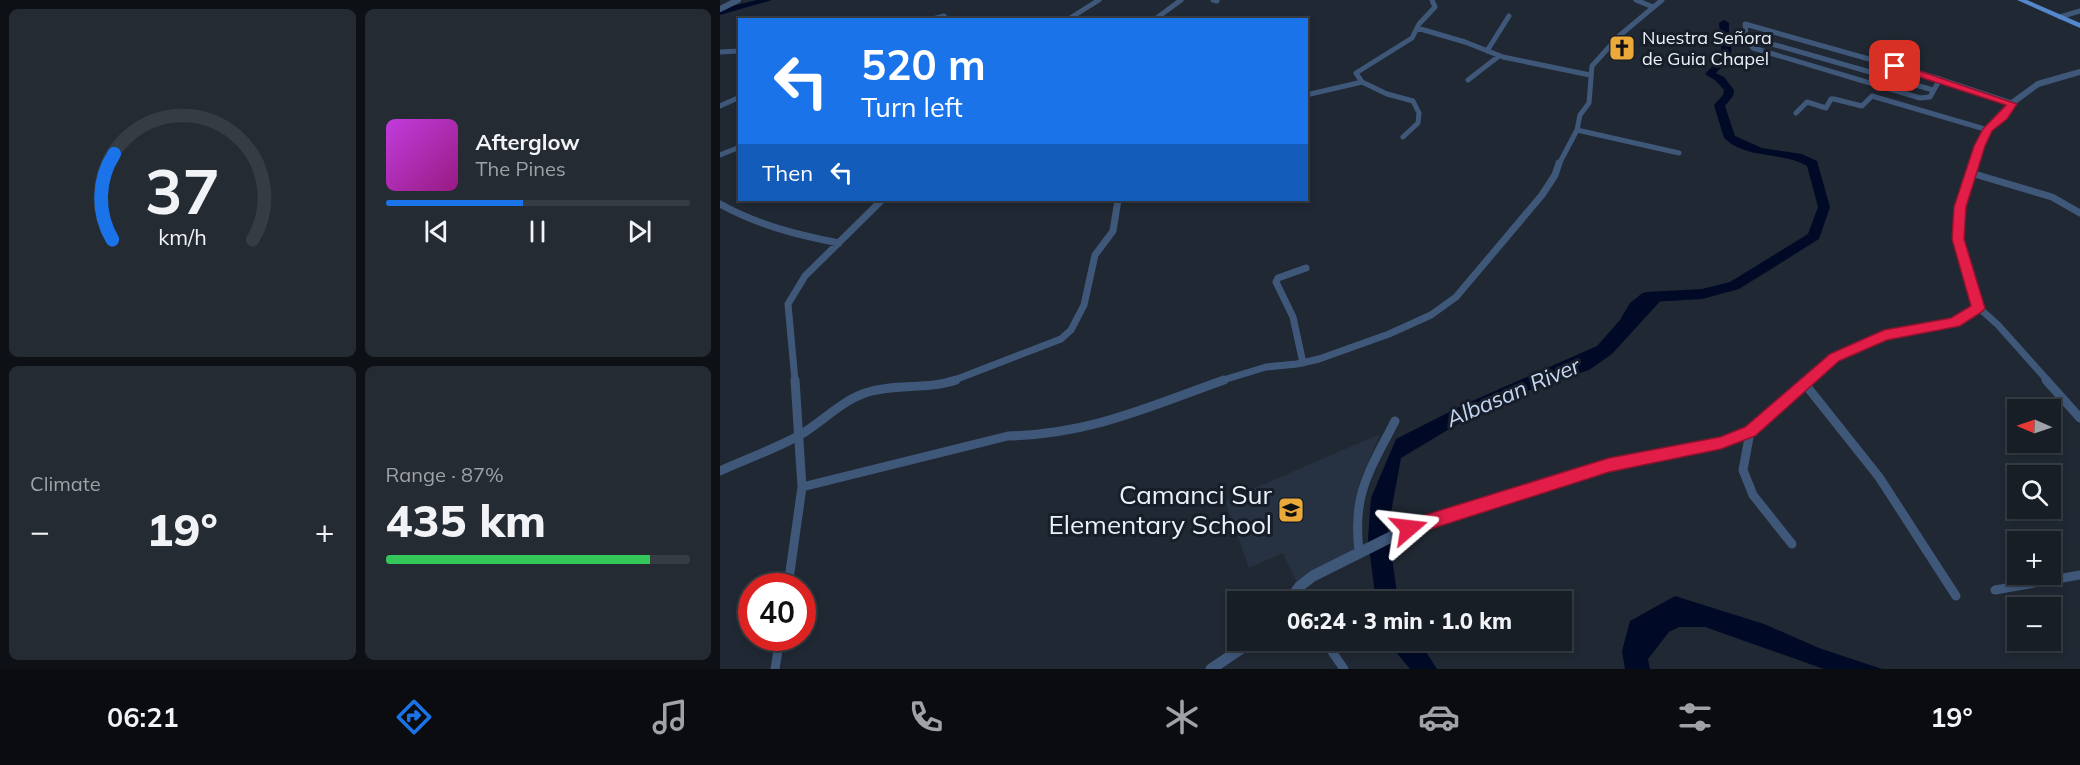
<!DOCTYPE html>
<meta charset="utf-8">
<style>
body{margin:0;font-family:Mulish,sans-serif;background:#252b32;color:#f1f3f6;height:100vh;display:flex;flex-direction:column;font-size:22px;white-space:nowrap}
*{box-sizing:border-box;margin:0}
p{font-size:20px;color:#9fa2a7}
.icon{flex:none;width:33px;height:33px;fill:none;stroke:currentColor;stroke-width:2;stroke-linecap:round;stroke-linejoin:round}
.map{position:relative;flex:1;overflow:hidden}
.drawer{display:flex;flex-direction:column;gap:9px;padding:9px;background:#0d1015;width:720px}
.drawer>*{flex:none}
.banner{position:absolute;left:18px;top:18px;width:570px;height:183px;border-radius:0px;box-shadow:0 3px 9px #0003,0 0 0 2px #363c43;background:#1a73e8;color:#fff;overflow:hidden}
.needle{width:39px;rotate:272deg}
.tools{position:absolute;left:1287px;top:399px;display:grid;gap:12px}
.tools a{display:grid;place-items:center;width:54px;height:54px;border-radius:0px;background:#181e26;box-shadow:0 3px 9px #0003,0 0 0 2px #363c43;font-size:30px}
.speed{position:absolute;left:18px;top:573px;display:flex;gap:12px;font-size:30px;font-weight:700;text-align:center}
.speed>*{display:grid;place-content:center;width:78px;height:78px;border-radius:50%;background:#181e26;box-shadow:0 3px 9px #0003,0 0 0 2px #363c43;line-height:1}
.speed .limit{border:9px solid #d22;background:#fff;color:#111}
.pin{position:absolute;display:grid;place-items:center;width:51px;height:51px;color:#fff;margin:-26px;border-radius:12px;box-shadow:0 3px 9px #0006}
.me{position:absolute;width:66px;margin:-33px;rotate:73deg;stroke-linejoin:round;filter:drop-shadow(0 0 4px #0008)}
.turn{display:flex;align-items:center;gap:21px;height:126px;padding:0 24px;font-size:27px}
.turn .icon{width:78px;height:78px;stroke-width:2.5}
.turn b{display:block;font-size:42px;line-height:51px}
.then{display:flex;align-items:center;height:57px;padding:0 24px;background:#0003;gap:12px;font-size:22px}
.big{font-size:45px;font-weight:800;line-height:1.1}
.drawer .tile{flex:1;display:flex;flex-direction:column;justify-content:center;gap:9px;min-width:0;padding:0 21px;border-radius:9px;background:#252b32}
.drawer .dial{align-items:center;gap:0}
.dial svg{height:156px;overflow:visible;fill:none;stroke:#363c43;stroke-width:7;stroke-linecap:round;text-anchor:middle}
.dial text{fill:#f1f3f6;stroke:none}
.song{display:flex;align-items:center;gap:18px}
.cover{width:72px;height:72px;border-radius:9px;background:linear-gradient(135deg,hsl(290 70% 55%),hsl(310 70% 35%))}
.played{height:6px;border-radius:3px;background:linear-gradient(90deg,#1a73e8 45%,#363c43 45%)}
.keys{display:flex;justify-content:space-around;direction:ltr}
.heat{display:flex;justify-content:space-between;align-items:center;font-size:33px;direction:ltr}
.charge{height:9px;border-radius:4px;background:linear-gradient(90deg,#34c759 87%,#363c43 0)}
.drawer .tiles{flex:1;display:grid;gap:9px;grid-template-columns:repeat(2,1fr)}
.trip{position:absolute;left:507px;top:591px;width:345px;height:60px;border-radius:0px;background:#181e26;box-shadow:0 3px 9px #0003,0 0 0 2px #363c43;font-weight:800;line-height:60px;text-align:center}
.menu{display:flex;height:96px;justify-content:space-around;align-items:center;background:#0a0c0f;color:#9fa2a7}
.menu .icon{width:42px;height:42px}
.menu .active{color:#1a73e8}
.menu b{font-size:27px;color:#f1f3f6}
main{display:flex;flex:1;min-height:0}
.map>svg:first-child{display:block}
.built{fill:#263242}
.water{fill:#000a26}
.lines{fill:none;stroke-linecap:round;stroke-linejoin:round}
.river{fill:#000a26;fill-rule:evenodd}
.minor-far2{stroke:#3f587a;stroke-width:5}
.minor-far1{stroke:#3f587a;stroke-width:7}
.minor{stroke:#3f587a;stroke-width:9}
.tertiary-far2{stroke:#3f587a;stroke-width:6}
.tertiary-far1{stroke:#3f587a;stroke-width:8}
.tertiary{stroke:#3f587a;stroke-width:11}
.primary{fill:#5487cc;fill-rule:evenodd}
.route{fill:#e11d48;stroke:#92132f;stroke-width:1.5}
.labels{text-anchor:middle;stroke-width:6;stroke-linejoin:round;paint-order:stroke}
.far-poi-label{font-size:18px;fill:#ebf1f8;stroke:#171e29;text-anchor:start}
.water-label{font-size:22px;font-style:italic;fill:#c4d8f4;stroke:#171e29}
.near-poi-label{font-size:26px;fill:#ebf1f8;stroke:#171e29;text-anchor:end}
</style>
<main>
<section class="drawer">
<div class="tiles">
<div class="tile dial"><svg viewBox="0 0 100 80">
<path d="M14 69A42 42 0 1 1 86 69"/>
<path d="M14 69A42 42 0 0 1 15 25" stroke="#1a73e8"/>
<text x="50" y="56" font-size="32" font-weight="700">37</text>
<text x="50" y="72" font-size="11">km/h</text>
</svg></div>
<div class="tile">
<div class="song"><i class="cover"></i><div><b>Afterglow</b><p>The Pines</p></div></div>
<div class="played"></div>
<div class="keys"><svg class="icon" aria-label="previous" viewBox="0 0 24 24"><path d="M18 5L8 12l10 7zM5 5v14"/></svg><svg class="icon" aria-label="pause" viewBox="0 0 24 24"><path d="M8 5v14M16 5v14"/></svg><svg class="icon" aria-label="next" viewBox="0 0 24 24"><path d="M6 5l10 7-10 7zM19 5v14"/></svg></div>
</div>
<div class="tile"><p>Climate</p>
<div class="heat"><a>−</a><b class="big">19°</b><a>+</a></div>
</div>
<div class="tile"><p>Range · 87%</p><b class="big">435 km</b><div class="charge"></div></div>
</div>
</section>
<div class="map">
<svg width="1360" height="669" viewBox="0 0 1360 669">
<rect width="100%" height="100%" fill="#202833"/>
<path class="built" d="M660 434 639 483 633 519 634 551 576 581 563 553 529 568 505 501Z"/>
<path class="water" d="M923 293 943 298 892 354 869 370 810 390 756 413 681 458 668 529 678 601 656 602 648 539 651 498 676 439 741 406 877 346 900 320 910 303Z
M955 596 1044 624 1099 648 1162 669H1104L985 627H959L949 632 928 659 930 669H905L902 651 910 621Z
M667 641H699L717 669H690Z"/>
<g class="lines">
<path class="river" d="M37 0H52L0 15V9Z
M1004 20 1009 23C1008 53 1021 47 996 73L1004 77 1014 90 1013 96 1005 106 1015 136 1042 148 1082 154 1097 161 1110 207 1099 239 1019 289 982 299 930 302 925 309H915L913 305C916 299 919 294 926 292L982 289 1010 282 1088 234 1098 207 1087 166C1062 151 1027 160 1004 138L994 105 1003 95 1004 90 996 81 985 74 1002 56 999 23Z"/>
<path class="minor-far2" d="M493 0 497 1
M916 0 933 7
M1340 17 1360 11
M209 20 224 16 227 20
M347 20 379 0
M434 20 461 0
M1025 24 1220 79 1210 97 1200 98 1033 48 1026 38Z
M697 28 745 42 783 57 870 75
M1024 36 1213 90
M767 51 789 16
M0 52 20 51
M1220 79 1292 103
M748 80 779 56
M642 82 667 94 693 101 699 113 698 123 683 137
M586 95 642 82 636 73 692 38 699 24 715 7 712 0
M0 106 20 97
M1076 113 1087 102 1106 108 1111 99H1114L1142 106 1152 96 1268 130
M857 130 959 153
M0 155 20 147
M839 164 857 130 860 115 869 103 872 66 899 36 942 0"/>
<path class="minor-far1" d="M1251 173 1332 197 1360 213
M0 204C38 225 77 235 119 243
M1258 307 1278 325 1328 381
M583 363 573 317 556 282 558 278 586 268
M75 381 68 304 85 276 162 200
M232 381 341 339 351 330 364 305 375 255 393 231 398 200
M500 381 546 367 577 364 599 359 669 334 711 315 736 297 822 195 835 175 839 163"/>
<path class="minor" d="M1326 380 1360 418
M1085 384 1159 477 1236 596
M1030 432 1023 470 1033 495 1072 544
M0 471C26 459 55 449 80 435 102 422 120 402 145 393 175 383 207 390 236 380
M82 487 288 436C371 434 428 407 504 380
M639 551C632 493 650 470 675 421
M68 586 82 487 75 380
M1275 590 1360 575
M604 640 624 669
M55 669 60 638"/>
<path class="tertiary-far2" d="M0 9 18 0
M1254 164 1268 130 1283 116 1292 103 1318 84 1360 72"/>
<path class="tertiary-far1" d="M1087 381 1114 357 1164 335 1235 323 1258 307C1251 284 1236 249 1237 226 1239 204 1248 183 1255 163"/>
<path class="tertiary" d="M568 602 580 586 593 576 689 528 889 465 1001 443 1030 432 1089 380
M491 669 534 640"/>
<path class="primary" d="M1297 0H1307L1360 23V28Z"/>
</g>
<path class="route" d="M1172 64H1179L1297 104 1287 119 1272 131 1265 146 1246 207 1244 239 1265 308 1263 311 1240 326 1167 340 1119 361 1035 436 1001 449 889 472 689 536 683 533 681 528 683 522 689 520 889 458 1000 437 1025 427 1110 354 1164 330 1231 318 1251 306 1232 239 1234 207 1254 146 1263 129 1286 105 1172 68Z"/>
<defs>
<symbol id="church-square" viewBox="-11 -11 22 22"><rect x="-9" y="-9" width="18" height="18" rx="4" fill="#eba93a" stroke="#171e29"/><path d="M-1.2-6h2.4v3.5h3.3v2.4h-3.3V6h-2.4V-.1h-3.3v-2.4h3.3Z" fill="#111"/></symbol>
<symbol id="school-square" viewBox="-11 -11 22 22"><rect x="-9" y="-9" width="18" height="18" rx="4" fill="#eba93a" stroke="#171e29"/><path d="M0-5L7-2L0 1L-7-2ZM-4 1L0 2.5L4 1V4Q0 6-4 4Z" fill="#111"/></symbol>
</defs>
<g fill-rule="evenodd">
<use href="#church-square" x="887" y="33" width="30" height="30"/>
<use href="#school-square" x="556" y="495" width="30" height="30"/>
</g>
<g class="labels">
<g class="far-poi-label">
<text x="922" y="44">Nuestra Señora<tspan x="922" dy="21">de Guia Chapel</tspan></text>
</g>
<g class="water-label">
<text transform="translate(793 392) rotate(-23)" y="8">Albasan River</text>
</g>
<g class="near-poi-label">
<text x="552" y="504">Camanci Sur<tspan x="552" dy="30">Elementary School</tspan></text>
</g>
</g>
</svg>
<div class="tools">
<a><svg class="needle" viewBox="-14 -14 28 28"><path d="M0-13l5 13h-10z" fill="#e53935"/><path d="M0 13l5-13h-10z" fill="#9fa2a7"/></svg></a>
<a><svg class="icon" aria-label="search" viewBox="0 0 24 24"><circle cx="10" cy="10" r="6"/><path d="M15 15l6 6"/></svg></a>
<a>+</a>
<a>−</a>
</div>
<div class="speed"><div class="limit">40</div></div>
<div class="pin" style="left:1175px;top:66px;background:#d93025"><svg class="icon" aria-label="arrive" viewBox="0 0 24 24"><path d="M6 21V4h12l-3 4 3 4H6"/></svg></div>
<svg class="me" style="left:689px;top:528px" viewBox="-20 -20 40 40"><path d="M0-17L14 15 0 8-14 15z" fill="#e11d48" stroke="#fff" stroke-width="4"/></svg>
<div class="trip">06:24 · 3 min · 1.0 km</div>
<div class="banner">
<div class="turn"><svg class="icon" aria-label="left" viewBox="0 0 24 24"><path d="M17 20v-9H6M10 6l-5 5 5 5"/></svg><div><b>520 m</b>Turn left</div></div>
<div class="then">Then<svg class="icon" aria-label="left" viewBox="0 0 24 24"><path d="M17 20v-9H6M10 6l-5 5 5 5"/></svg></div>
</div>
</div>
</main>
<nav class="menu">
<b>06:21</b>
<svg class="icon active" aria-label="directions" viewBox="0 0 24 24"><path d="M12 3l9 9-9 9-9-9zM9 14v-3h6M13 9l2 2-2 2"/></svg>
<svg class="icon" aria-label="music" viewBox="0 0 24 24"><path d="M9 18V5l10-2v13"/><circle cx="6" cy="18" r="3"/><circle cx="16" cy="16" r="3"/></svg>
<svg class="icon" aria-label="phone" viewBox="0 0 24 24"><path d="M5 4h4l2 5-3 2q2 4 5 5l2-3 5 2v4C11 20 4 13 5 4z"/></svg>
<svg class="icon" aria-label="climate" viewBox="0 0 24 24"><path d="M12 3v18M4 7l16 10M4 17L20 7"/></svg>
<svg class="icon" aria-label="car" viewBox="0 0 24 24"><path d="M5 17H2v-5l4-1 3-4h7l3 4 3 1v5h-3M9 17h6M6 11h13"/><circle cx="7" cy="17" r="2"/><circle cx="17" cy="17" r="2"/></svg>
<svg class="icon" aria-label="filters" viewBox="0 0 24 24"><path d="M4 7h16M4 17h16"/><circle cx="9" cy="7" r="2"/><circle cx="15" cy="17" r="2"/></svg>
<b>19°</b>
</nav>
